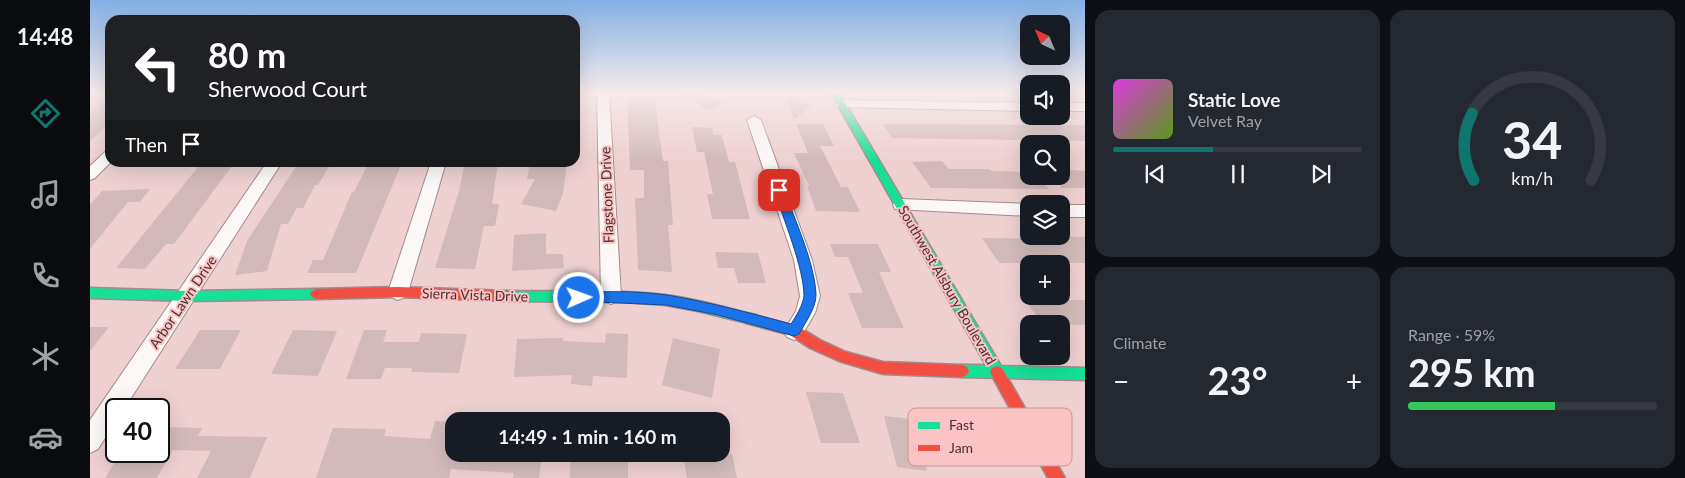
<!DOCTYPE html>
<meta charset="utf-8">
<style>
body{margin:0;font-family:Lato,sans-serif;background:#242831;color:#f1f3f6;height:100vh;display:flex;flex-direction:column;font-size:19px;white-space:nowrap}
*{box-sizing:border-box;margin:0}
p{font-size:16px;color:#9ea1a6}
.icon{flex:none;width:28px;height:28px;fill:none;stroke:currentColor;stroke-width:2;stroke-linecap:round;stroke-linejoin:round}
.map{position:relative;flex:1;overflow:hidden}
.side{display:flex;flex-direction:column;gap:10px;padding:10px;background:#0d0f14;width:600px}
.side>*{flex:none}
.top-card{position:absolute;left:15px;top:15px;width:475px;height:152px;border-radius:15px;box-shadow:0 5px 20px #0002;background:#202124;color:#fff;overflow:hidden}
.needle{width:32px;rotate:316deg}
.fabs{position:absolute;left:930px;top:15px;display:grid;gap:10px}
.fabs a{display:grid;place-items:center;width:50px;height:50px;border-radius:10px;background:#171b24;box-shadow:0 5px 20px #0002;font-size:25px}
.speed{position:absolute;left:15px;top:398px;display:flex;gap:10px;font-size:25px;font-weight:700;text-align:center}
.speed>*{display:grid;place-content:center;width:65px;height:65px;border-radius:50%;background:#171b24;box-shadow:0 5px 20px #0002;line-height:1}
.speed .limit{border:2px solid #111;border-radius:8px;background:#fff;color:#111}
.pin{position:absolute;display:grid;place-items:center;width:42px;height:42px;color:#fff;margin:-21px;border-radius:10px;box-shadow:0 2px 8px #0006}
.me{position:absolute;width:55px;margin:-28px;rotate:88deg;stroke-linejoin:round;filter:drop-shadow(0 0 4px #0008)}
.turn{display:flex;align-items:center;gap:18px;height:105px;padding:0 20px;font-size:22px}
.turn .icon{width:65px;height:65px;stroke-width:2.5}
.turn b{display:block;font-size:35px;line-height:42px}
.then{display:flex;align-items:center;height:48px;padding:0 20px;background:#0003;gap:10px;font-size:19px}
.big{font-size:38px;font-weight:700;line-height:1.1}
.side .card{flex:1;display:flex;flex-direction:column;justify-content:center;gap:8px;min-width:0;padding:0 18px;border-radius:15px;background:#242831}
.side .dial{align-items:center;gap:0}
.dial svg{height:130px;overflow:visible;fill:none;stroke:#363941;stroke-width:7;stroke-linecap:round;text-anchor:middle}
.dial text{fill:#f1f3f6;stroke:none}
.song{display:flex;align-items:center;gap:15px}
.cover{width:60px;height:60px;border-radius:8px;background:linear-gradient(135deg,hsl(300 70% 55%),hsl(90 70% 35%))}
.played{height:5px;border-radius:2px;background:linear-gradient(90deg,#0f766e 40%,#363941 40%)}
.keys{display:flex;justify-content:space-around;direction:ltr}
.heat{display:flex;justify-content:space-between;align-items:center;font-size:28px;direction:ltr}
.charge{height:8px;border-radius:4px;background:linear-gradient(90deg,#34c759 59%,#363941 0)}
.side .tiles{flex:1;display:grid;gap:10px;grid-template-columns:repeat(2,1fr)}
.trip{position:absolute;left:355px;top:412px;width:285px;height:50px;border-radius:15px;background:#171b24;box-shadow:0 5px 20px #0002;font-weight:700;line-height:50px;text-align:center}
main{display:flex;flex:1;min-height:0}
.menu{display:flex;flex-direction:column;width:90px;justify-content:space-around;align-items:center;background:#090b0e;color:#9ea1a6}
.menu .icon{width:35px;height:35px}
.menu .current{color:#0f766e}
.menu b{font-size:22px;color:#f1f3f6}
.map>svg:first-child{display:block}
.building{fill:#d2babb}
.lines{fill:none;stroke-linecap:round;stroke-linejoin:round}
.street-casing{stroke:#a28b8c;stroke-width:2}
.fast-casing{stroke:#a28b8c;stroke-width:3}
.jam-casing{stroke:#a28b8c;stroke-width:3}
.street{fill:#fcf8f8;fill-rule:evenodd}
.fast{fill:#16e098;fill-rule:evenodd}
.jam{fill:#f24e42;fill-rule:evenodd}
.route{fill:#1a73e8;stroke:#114b97}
.labels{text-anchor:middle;stroke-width:4;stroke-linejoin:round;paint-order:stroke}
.street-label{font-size:14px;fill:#473131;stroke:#fbc3c4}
.key{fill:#fbc3c4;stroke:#c59798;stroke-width:1}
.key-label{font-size:14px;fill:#473131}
</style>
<main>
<nav class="menu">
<b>14:48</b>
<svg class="icon current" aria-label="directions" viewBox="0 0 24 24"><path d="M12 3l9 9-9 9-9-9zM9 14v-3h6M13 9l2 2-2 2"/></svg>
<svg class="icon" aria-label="music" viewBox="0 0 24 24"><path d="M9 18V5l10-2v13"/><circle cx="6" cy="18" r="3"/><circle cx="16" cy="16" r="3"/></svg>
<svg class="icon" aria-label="phone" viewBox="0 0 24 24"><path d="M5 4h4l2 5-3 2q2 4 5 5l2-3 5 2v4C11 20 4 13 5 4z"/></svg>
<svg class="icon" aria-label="climate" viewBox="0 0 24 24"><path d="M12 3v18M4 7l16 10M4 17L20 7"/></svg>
<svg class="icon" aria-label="car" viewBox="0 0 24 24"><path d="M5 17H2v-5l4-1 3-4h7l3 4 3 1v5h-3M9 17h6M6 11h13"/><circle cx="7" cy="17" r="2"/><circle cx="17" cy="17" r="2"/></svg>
</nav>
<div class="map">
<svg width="995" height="478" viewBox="0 0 995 478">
<rect width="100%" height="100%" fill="#eed0d1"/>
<path class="building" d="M585 93H613L633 103 620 111Z
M693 93 722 106 704 119Z
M20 96V123L0 141V112Z
M537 97H564L573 161H578L583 225H578L582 272 548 270 545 198H554V170H540Z
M706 124H733L744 146H730L751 187H758L770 212 726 211 717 186H719L704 153H718Z
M793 124 995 125V141L802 138Z
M602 127 622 128 623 135H632L639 162H645L660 219H622L617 194H623L614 152H607Z
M852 161 859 169H899L902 171 939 172V176H948L959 189 841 188 822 162Z
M112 162H145L84 244H76L55 269 26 268Z
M209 162H242L228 185H225L213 208H207L198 224H191L177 271 145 275 157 241Z
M375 162H408L402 204H409L405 226H394L385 269 345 268 369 191Z
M440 162H477L473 194 466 211 431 204 445 179H437Z
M278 164 311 165 266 273H217L223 260H233L262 192H264Z
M971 169 995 171V188H971Z
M60 189 50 202H38L0 249V205L12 191Z
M456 233V254H473L474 268 422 271 424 235Z
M958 236 995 237V263H909L892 238 960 239Z
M740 244H788L801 272H789L814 328H772L758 293H773L758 257H745Z
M625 252 668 253 676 283H648L644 268H628Z
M935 300H995V325L952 324Z
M0 327H19L0 351Z
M110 330H151L130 369H85Z
M203 330 247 331 228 376 181 374Z
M274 330H297L293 342H329L331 333 377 334 369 373 321 372 322 368H295L291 379H256Z
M516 333 538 334 537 378 503 376 502 386 481 384 482 375 424 377 427 339 473 338V341L515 343Z
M583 338 630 349 622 398 572 385Z
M716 392 753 393 770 443H731Z
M821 411 858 415 871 452 830 447 837 471 807 467 794 416 823 419Z
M345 421 364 422V454H452L449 478H423L424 473 361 469 359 478H226L243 428 296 429 294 436 340 439Z
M69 427 112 428 108 436 177 437 160 478H107L121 451 83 450 67 478H15L32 451H69Z
M481 454H538V478H480Z
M593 454H642L647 478H597Z"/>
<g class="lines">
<defs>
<path id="street" d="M507 93H519L531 296 528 301 521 304 514 301 511 296Z
M752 100 939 103V111L747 107 745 104Z
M971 103H995V111H971Z
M664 116 671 120 722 260 730 296 725 313 711 337 704 340 697 337 694 331 706 311 710 296 704 260 657 120Z
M20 150 21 162 5 178 0 180V166L15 152Z
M177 162H192L34 409H26V421L8 449 0 453V420Z
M341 162H356L318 292 315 297 308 300 301 297 298 292Z
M811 199 939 204V216L805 209 803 205 805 201Z
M971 205H995V217H971Z"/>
<path id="fast" d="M741 93H749L911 366 995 368V380L872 377 867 375 865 371 867 367 872 365H896Z
M0 288 98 291 226 289 230 291 232 294 230 297 226 299 98 301 0 298Z
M417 291C469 292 522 289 575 295 604 298 632 307 661 314L666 315 667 319 666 323 661 324 608 311 575 305 535 302 417 301 413 299 411 296 413 293Z"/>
<path id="jam" d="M308 287 417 291 421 293 423 296 421 299 417 301 308 297 226 299 222 297 220 294 222 291 226 289Z
M661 314 709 327 730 340 756 352 793 362 872 365 877 367 879 371 877 375 872 377 793 374 749 361 720 348 700 335 656 323 655 319 656 315Z
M907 366 912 368 975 478H958L900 372 902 368Z"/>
</defs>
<use href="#street" class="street-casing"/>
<use href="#fast" class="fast-casing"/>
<use href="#jam" class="jam-casing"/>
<use href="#street" class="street"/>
<use href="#fast" class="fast"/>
<use href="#jam" class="jam"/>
</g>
<linearGradient id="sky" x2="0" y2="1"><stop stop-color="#83b0e5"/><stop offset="0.58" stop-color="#f7eaea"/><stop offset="1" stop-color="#f7eaea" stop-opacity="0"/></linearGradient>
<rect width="995" height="160" fill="url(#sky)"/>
<path class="route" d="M689 187 694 190C705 220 725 264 726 295 726 308 715 323 709 334L704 336 628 315 576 305 484 301 483 298 484 294 489 293C518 291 548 291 577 295 619 302 660 313 701 324 706 316 713 305 714 296 714 268 693 218 684 190Z"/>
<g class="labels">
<g class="street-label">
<text transform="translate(517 195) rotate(-92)" y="5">Flagstone Drive</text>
<text transform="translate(857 285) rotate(60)" y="5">Southwest Alsbury Boulevard</text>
<text transform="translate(385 295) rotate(2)" y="5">Sierra Vista Drive</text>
<text transform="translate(93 302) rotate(-56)" y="5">Arbor Lawn Drive</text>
</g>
</g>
<rect x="818" y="408" width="164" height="58" rx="8" class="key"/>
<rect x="828" y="422" width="22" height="7" fill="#16e098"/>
<rect x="828" y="445" width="22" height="6" fill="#f24e42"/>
<g class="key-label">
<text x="859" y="430">Fast</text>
<text x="859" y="453">Jam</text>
</g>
</svg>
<div class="fabs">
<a><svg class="needle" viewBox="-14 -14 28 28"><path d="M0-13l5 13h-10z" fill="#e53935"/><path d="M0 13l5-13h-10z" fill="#9ea1a6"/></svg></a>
<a><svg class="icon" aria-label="sound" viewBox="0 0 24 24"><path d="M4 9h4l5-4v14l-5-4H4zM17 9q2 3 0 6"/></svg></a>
<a><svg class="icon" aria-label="search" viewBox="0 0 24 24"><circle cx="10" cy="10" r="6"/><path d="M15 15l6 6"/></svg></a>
<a><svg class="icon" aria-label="layers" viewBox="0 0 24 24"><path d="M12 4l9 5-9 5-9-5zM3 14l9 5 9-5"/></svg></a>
<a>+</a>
<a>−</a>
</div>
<div class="speed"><div class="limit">40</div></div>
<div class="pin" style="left:689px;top:190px;background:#d93025"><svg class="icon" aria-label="arrive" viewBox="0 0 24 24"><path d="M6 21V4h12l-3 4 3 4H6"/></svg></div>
<svg class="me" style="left:489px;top:298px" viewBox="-20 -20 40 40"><circle r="17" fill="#1a73e8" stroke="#fff" stroke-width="3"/><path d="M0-11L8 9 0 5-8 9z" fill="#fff"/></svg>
<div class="trip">14:49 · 1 min · 160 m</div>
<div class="top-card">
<div class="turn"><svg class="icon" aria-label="left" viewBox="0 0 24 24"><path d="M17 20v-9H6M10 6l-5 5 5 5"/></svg><div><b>80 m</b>Sherwood Court</div></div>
<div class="then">Then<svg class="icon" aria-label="arrive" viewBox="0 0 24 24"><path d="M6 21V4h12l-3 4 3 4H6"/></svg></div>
</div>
</div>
<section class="side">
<div class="tiles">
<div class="card">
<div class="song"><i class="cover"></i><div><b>Static Love</b><p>Velvet Ray</p></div></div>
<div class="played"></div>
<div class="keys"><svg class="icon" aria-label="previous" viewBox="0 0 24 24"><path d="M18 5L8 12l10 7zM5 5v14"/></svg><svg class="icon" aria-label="pause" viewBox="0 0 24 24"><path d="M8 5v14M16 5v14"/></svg><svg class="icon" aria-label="next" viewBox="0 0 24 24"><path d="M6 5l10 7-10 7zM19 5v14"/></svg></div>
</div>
<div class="card dial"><svg viewBox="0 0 100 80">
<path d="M14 69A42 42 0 1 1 86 69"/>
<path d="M14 69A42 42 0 0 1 13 28" stroke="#0f766e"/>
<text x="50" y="56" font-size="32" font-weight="700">34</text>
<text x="50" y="72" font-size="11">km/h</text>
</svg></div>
<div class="card"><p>Climate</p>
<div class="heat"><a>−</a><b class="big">23°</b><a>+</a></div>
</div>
<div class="card"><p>Range · 59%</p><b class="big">295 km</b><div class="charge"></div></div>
</div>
</section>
</main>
